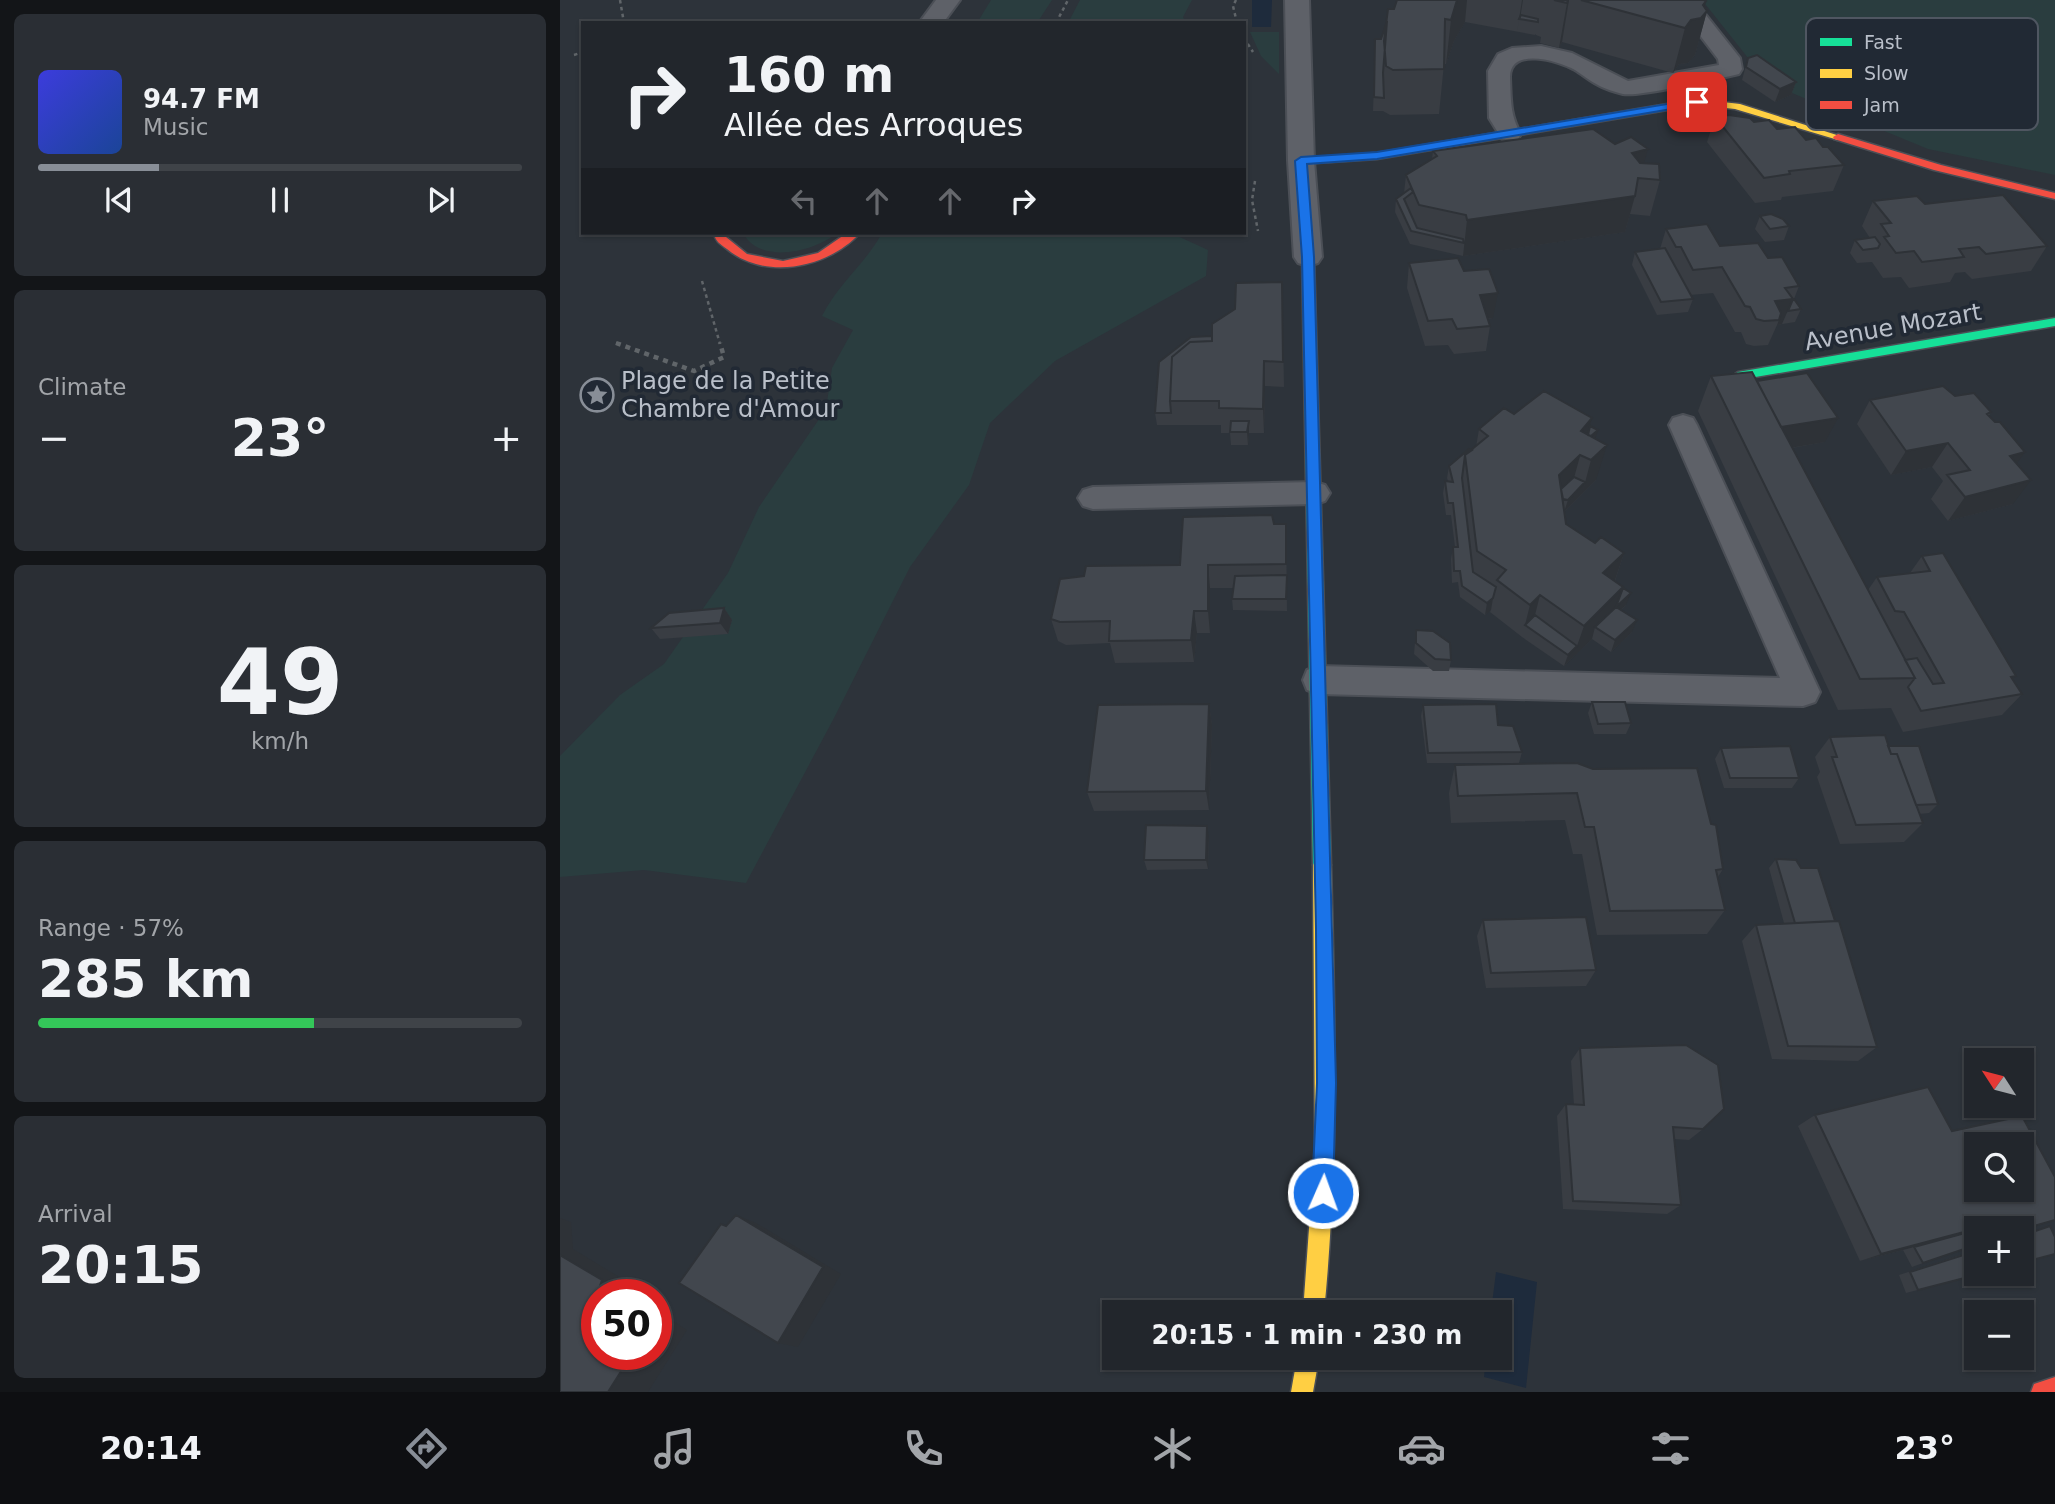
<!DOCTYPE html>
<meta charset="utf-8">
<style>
body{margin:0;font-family:"DejaVu Sans",sans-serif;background:#2a2e34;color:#f1f3f6;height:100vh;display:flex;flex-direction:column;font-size:26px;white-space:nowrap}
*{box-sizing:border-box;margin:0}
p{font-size:23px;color:#a2a5a9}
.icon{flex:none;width:38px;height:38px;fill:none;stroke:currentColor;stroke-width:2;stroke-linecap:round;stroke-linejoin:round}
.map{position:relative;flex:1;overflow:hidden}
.panel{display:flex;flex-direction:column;gap:14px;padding:14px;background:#131518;width:560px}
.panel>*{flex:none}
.guide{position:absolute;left:21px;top:21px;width:665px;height:214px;border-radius:0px;box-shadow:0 2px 5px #0004,0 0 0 2px #3f4348;background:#22262c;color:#f1f3f6;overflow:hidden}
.needle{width:46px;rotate:306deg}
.buttons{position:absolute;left:1404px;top:1048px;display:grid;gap:14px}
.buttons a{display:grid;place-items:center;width:70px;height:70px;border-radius:0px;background:#22262c;box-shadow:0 2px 5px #0004,0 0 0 2px #3f4348;font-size:35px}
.speed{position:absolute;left:21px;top:1279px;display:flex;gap:14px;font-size:35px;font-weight:700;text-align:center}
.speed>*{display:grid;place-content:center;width:91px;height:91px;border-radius:50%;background:#22262c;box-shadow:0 2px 5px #0004,0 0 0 2px #3f4348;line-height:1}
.speed .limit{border:10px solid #d22;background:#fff;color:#111}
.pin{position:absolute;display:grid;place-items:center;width:60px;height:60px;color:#fff;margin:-30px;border-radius:14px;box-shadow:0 4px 10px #0006}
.me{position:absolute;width:77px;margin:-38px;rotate:2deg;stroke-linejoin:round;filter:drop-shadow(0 0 5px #0008)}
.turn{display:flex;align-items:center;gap:24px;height:147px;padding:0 28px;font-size:32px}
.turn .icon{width:91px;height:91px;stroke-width:2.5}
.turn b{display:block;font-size:49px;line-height:60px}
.lanes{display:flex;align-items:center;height:66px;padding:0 28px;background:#0003;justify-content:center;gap:35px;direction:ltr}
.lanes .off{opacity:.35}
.big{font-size:52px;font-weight:800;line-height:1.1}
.panel .tile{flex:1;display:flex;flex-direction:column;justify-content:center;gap:10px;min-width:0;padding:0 24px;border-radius:10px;background:#2a2e34}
.panel .dial{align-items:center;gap:0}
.dial b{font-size:91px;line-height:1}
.song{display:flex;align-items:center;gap:21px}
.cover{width:84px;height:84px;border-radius:10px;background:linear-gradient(135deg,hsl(240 70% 55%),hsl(220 70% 35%))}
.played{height:7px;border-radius:4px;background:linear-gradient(90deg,#888e97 25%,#3f4348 25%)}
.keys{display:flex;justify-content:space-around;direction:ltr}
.heat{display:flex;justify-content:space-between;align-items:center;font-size:38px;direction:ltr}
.charge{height:10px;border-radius:5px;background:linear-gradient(90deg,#34c759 57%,#3f4348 0)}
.trip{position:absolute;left:542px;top:1300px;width:410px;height:70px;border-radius:0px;background:#22262c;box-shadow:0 2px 5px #0004,0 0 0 2px #3f4348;font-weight:800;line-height:70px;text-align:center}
.tab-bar{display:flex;height:112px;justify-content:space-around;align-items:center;background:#0e0f12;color:#a2a5a9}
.tab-bar .icon{width:49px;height:49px}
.tab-bar .active{color:#888e97}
.tab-bar b{font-size:32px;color:#f1f3f6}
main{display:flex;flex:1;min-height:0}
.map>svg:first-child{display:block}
.green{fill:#2a3d3f}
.water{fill:#1e2b3c}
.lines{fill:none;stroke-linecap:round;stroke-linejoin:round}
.lane-casing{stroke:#4b4f56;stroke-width:4}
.street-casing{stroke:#4b4f56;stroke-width:4}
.fast-casing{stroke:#4b4f56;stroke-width:3}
.slow-casing{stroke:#4b4f56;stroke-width:3}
.jam-casing{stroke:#4b4f56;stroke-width:3}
.path-far1{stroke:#606569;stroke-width:2.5;stroke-dasharray:3.5 3.5;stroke-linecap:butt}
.path{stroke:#606569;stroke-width:4.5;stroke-dasharray:5 5;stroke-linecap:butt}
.lane{fill:#5e6168;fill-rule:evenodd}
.street{fill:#5e6168;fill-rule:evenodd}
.fast{fill:#16e098;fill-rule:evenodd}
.slow{fill:#ffcf43;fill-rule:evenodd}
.jam{fill:#f24e42;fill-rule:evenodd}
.wall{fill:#393d43}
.shaded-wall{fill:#2e3237}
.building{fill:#42474e;stroke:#2e3237;stroke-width:2;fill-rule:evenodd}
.route{fill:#1a73e8;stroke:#114b97;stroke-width:2}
.labels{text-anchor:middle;stroke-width:7;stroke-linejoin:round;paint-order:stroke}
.street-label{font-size:24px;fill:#b9bfc9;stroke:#212934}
.poi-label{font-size:24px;fill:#b9bfc9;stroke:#212934;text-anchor:start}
.key{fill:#212934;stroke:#4f5661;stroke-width:2}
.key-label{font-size:19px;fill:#b9bfc9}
</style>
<main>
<section class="panel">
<div class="tile">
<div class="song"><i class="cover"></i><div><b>94.7 FM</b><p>Music</p></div></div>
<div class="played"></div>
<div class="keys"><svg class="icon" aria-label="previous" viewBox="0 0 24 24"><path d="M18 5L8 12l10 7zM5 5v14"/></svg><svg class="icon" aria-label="pause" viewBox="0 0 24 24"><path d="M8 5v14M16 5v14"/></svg><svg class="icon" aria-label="next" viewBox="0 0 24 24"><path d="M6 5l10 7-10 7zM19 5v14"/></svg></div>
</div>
<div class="tile"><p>Climate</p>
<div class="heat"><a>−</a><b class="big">23°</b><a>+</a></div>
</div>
<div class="tile dial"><b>49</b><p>km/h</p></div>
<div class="tile"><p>Range · 57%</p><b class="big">285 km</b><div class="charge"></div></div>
<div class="tile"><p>Arrival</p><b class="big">20:15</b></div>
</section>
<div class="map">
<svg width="1495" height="1392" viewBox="0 0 1495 1392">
<rect width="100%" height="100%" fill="#2d333a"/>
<path class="green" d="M431 0H492L477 23H417Z
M520 0H632L623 17 626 23H508Z
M1142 0H1495V175L1368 149 1208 83Z
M690 32H719V74L701 56Z
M183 233H277C254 252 200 265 183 233Z
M322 233H611L648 250 646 276 495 361 430 423 409 485 350 567 274 718 186 883 84 870 0 877V756L60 695 104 664 168 573 199 507 266 409 272 368 293 330 262 316C278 284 306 263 322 233Z"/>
<path class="water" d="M692 0H712L711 27H692Z
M936 1272 977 1282 966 1388 924 1377 926 1358H940V1312H931Z"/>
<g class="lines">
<defs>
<path id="lane" d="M1113 0H1134L1180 58 1182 69 1179 74C1158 79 1079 97 1063 94 1055 92 1045 89 1038 85 1030 81 1023 75 1015 70 999 61 949 46 950 78 951 100 950 115 961 134L958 139H942L929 118 928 71 938 54 952 48 981 46 1012 53 1068 81 1159 65 1158 59Z
M1123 415 1133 418 1137 425 1260 692 1255 702 1243 706 759 694 747 690 743 680 747 670 759 666 1220 678 1109 425 1113 418Z
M755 482 765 485 770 493 765 501 755 504 533 509 523 506 518 498 523 490 533 487Z"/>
<path id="street" d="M376 0H400L383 23H359Z
M725 0H749L754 161 762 257 758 263 748 266 738 263 734 257 728 161Z"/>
<path id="fast" d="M748 253 754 257 771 865 768 871 762 873 756 871 753 865 742 257Z
M1495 318V326L1178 380 1172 376 1178 372Z"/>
<path id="slow" d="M1137 99 1180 104 1283 137 1278 140 1175 109 1137 105 817 159 741 164 735 161 741 158 817 153Z
M762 857 768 859 771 865C775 1014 779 1163 764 1312H743L755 1145 753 865 756 859Z
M737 1358H759L753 1392H731Z"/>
<path id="jam" d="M1278 134 1381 165 1495 193V199L1374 170 1274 139 1273 137Z
M154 233H166V237L187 254 223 261 258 253 287 233H300C268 268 205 281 167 249 160 244 155 241 154 233Z
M1495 1377V1392H1471L1474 1384Z"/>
</defs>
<use href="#lane" class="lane-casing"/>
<use href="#street" class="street-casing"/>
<use href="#fast" class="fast-casing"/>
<use href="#slow" class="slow-casing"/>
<use href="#jam" class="jam-casing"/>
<path class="path-far1" d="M60 0 64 23
M676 0 673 6 677 23
M496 23 508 0
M684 38 693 52
M14 55 23 52
M695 181 692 200 698 231
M142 281 160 344
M56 343 60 344"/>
<path class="path" d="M56 343 134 371 164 357 160 343"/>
<use href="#lane" class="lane"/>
<use href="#street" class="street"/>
<use href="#fast" class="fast"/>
<use href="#slow" class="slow"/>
<use href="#jam" class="jam"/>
</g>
<path class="wall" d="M837 0H1144V7L1147 11 1135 55 1128 63 1119 64 1113 73 1002 42 999 48 980 43 981 37 976 35V34L975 35 905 22 894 41 886 64H884L879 114 830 115 823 111H813L815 52 821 39Z
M1188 58 1236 82 1231 95 1215 102 1182 80Z
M1155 117 1194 122 1217 129 1263 147 1284 165 1273 191 1222 197 1221 200 1195 203 1147 142Z
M873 151 1084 164 1100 180 1090 216 1070 214 1065 232 903 256 850 244 835 212 836 199 844 193 846 175 872 159Z
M1313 201 1365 204 1487 246 1471 271 1412 279 1405 272 1395 273 1390 282 1349 288 1341 277 1323 278 1312 262 1297 263 1290 253 1295 240 1310 238 1302 226Z
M1200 216 1229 226 1224 240 1205 242 1195 229Z
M1106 229 1160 246 1208 258 1239 286 1234 299 1241 309 1235 322 1217 325 1208 345 1194 346 1186 344 1181 332H1175L1153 293 1130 295 1133 299 1128 312 1097 315 1072 265 1075 252 1100 249Z
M849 263 933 318 928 319 930 326 926 351 894 354 888 345 865 346 847 288Z
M722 282 724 387 705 386 704 433H689L688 445H671L670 433H661V425H597L595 413 652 336Z
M1151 376 1197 381 1265 442 1232 448 1308 590 1317 577 1350 573 1362 556 1453 679 1462 694 1442 715 1343 732 1331 708 1278 710 1138 411Z
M1395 396 1431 412 1429 416 1457 464 1453 504 1388 521 1371 499 1383 481 1372 467 1331 475 1297 424 1310 400Z
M954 414 1030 426 1035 439 1036 480 1005 511 1006 524 1035 543 1064 553 1055 581 1063 588 1066 605 1061 610 1072 632 1051 652 1032 639 1004 666 962 637 930 612 931 610 925 615 900 597 898 582 892 583 891 559 893 547H895L891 515H886L883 493 885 481H888L887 478 889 466 916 447 919 429Z
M714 524H726L727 611 673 610 672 599 673 588H650V633H637L634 662 555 663 550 643 506 645 498 641 491 619 620 565Z
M164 608 172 620 168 634 100 639 91 628Z
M856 630 891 660 889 671H873L854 654Z
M1032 702 1071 723 1066 734H1034L1028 713Z
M649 704 652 725 649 810 534 811 527 792Z
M863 705 938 725 962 752 959 763H867L861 716Z
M1270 737 1328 746 1378 804 1369 813 1359 814 1363 823 1344 842 1280 844 1257 777 1260 772 1255 757Z
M1161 748 1239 778 1232 788H1164L1155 759Z
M895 765 1151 824 1163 869 1158 877 1165 910 1147 934 1037 935 1022 854H1013L1005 820 891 823 889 793Z
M649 836 648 869 587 870 584 860Z
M1216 859 1275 921 1317 1047 1298 1061 1212 1059 1182 941 1196 925 1224 923 1209 868Z
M923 920 1036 970 1026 986 926 988 917 936Z
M1020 1048 1143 1129 1129 1140 1114 1139 1121 1205 1107 1214 1003 1209 997 1116 1006 1104 1014 1105 1011 1061Z
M1255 1115 1392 1131 1495 1220 1461 1230V1228H1416L1363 1263 1352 1267 1343 1250 1347 1249 1300 1261 1238 1126Z
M1416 1250 1420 1274 1346 1293 1339 1275Z"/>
<path class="shaded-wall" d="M897 0H907L905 22 894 41 886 64 891 20Z
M962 0H963L960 19H959L957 32Z
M1008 0H1009L1002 42 999 48 1007 3Z
M1146 1 1142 17 1147 11 1135 55 1128 63 1119 64 1113 73 1125 28Z
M1236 82 1231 95 1215 102 1220 89Z
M1088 149 1080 178H1078L1072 153Z
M1075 196 1065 232 903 256 907 220Z
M938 293 933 318 916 320 920 295Z
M1233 299 1222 324 1217 325 1219 320 1215 301Z
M704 361 705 386 704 433 703 409Z
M1032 418 1026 440 1038 430 1034 443 1020 456 1011 489 994 497 999 475 1021 431Z
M1278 418 1265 442 1201 453 1212 429Z
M689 421V434L688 445 687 432Z
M1388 443 1372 467 1331 475 1346 451Z
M1047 445 1036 480 1022 494 1031 460Z
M1465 452 1448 476 1450 456Z
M1471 480 1453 504 1388 521 1405 497Z
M1025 482 1022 494 1004 512 1008 500Z
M1064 553 1053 586 1043 573Z
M648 565 650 588V633L648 611Z
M1063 587 1051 619 1035 627 1032 639 1004 666 1008 655 1017 646 1024 626Z
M1071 593 1066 605 1051 619 1056 607Z
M980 595 972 627 965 625 970 605Z
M933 598 931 610 925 615 927 603Z
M164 608 172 620 168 634 160 623Z
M634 611 637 633 634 662 631 640Z
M1077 620 1072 632 1051 652 1055 640Z
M649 704 652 725 649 810 646 791Z
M647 826 649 836 648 869 646 860Z
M176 1215 196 1223 281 1274 238 1347 218 1343Z
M0 1218 11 1222 13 1249 79 1289 77 1295H48L39 1289 0 1255Z
M1416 1229 1347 1249 1300 1261 1321 1254Z
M96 1310 127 1330 88 1392H48L72 1354H96Z"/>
<path class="building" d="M837 0H897L891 20 885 19 884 69 833 70 826 66 824 41 828 9H834Z
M994 0H1008L1007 3Z
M1021 0H1144L1146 1 1143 5 1147 11 1141 18 1131 20 1125 28Z
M961 15 978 19V22L959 19Z
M827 21 823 73 824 98 814 97 815 39H821Z
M1197 55 1236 82 1220 89 1186 67 1188 58Z
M1169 115 1190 118 1194 122 1209 120 1217 129 1235 127 1246 140 1256 138 1263 147H1268L1284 165 1229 171 1230 174 1204 178 1155 117Z
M1033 129 1055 144 1071 137 1088 149 1072 153 1080 163 1099 164 1100 180 1078 178 1075 196 907 220 906 215 859 205 846 175 877 156 873 151Z
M851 188 853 192 844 199 857 228 903 239 904 243 851 231 836 199Z
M1443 195 1487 246 1426 254 1419 247 1399 249 1404 257 1362 262 1354 251 1336 253 1324 237 1329 236 1321 224 1331 223 1313 201 1357 196 1365 204Z
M1211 214 1223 219 1229 226 1210 229 1200 216Z
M1147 224 1160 246 1198 243 1208 258 1222 257 1239 286 1225 288 1233 299 1215 301 1221 313 1219 320 1204 321 1196 319 1190 307 1185 306 1162 267 1133 270 1121 247H1116L1106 229Z
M1315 237 1320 244 1318 248 1303 250 1295 240Z
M1105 248 1133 299 1101 302 1075 252Z
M898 258 904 271 929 269 938 293 920 295 930 326 897 329 892 319 868 321 849 263Z
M722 282 723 362 704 361 703 409 659 408V401H610L612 357 630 342 652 341V324L675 309 676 283Z
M1233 299H1234L1241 309 1228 311Z
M652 336V341L630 342 612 357 610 401 611 413H595L599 362 631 337Z
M1192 372 1355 678 1300 679 1151 376Z
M1247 373 1278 418 1221 427 1197 381Z
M1383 386 1395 396 1414 393 1431 412 1427 414 1435 422H1440L1465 452 1450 456 1471 480 1405 497 1387 475 1410 470 1388 443 1346 451 1310 400Z
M984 391 1032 418 1021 431 1047 445 1031 460 1020 455 999 475 1006 524 1035 543 1041 537 1064 553 1043 573 1063 587 1024 626 980 595 970 605 937 580 946 570 917 551 905 455 928 436 919 429 944 408 954 414Z
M671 421H689L687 432H670Z
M1030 426 1038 430 1031 436 1028 435Z
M909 449 912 450 905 455 902 478 913 572 936 587 933 598 927 603 902 586 900 571H894L893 547H898L893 503H888L885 481 893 482 889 466Z
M1014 477 1025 482 1008 500 1003 499 1001 489Z
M712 515 714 524H726V564L648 565V611H634L631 640 549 641 550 621 500 622 491 619 500 579 524 576 526 566 620 565 623 517Z
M1383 553 1456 676 1451 677 1462 694 1361 711 1348 687 1355 678 1345 660 1357 658 1373 684 1384 683 1344 612 1335 611 1317 577 1370 571 1362 556Z
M727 575 726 599H672L675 576Z
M1063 588 1071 593 1056 607Z
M1056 607 1077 620 1055 640 1035 627Z
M164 608 160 623 91 628 109 613Z
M975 615 1017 646 1008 655 965 625Z
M856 630 873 631 890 643 891 660 875 659 856 643Z
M1032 702H1065L1071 723 1038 724Z
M649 704 646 791 527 792 538 705Z
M936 704 938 725 953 726 962 752 868 753 863 705Z
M1325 735 1331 754H1337L1363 823 1296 825 1272 757H1277L1270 737Z
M1230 746 1239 778H1170L1161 748Z
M1328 746H1359L1378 804 1356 805 1337 754H1331Z
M1017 763 1033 769 1137 768 1151 824 1156 825 1163 869 1156 870 1165 910 1050 911 1034 827H1025L1017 793 898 796 895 765Z
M586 825 647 826 646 860H584Z
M1216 859 1236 860 1241 868H1258L1275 921 1235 923Z
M1026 917 1036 970 931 973 923 920Z
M1279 921 1317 1047 1228 1046 1196 925Z
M1126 1045 1158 1065 1164 1109 1143 1129 1113 1127 1121 1205 1013 1201 1006 1104 1024 1105 1020 1048Z
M1368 1087 1392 1131 1462 1116 1495 1177V1220L1463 1229 1457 1218 1321 1254 1255 1115ZM1416 1144H1461V1190H1416Z
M176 1215 263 1267 218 1343 119 1283 161 1224 166 1226Z
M1445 1222 1448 1228H1422Z
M1490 1226 1495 1237V1254L1461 1263V1236Z
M1416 1230V1245L1363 1263 1354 1247Z
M1416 1251V1274H1420L1358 1290 1350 1272Z
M0 1255 42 1280 39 1289 48 1295H37V1354H72L48 1392H0Z"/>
<path class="route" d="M1137 99 1142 102 1141 104 817 159 747 164 754 257 776 1083 773 1193 770 1201 763 1204 755 1201 752 1193 757 1083 756 929 742 257 735 161 741 157 817 152Z"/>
<defs>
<symbol id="sight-ring" viewBox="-11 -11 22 22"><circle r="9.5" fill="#212934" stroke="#888e97" stroke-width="1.5"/><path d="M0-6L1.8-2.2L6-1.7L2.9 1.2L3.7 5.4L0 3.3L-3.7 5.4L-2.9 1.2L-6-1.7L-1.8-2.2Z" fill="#888e97"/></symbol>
</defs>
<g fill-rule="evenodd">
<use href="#sight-ring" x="18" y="376" width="38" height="38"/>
</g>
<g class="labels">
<g class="street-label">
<text transform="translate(1333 327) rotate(-10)" y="8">Avenue Mozart</text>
</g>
<g class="poi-label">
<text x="61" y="389">Plage de la Petite<tspan x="61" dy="28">Chambre d'Amour</tspan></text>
</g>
</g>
<rect x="1246" y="18" width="232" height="112" rx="10" class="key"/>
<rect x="1260" y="38" width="32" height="8" fill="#16e098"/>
<rect x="1260" y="69" width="32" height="9" fill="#ffcf43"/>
<rect x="1260" y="101" width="32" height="8" fill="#f24e42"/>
<g class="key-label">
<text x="1304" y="49">Fast</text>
<text x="1304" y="80">Slow</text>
<text x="1304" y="112">Jam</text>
</g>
</svg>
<div class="buttons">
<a><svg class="needle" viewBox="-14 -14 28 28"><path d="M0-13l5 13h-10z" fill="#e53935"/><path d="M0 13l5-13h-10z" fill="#a2a5a9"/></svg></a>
<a><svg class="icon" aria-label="search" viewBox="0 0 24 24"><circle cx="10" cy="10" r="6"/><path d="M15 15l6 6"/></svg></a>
<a>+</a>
<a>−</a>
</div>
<div class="speed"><div class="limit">50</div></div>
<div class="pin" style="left:1137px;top:102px;background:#d93025"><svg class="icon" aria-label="arrive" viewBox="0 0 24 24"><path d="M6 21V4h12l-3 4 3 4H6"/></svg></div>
<svg class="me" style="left:763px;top:1193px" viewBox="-20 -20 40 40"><circle r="17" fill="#1a73e8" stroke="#fff" stroke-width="3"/><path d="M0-11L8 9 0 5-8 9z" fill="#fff"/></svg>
<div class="trip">20:15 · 1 min · 230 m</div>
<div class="guide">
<div class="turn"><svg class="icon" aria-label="right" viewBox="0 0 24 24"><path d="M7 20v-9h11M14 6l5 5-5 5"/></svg><div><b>160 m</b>Allée des Arroques</div></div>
<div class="lanes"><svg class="icon off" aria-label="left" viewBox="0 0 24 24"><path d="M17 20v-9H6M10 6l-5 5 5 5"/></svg><svg class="icon off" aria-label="ahead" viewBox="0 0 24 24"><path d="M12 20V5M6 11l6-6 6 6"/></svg><svg class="icon off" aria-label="ahead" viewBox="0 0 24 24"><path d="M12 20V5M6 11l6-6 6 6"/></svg><svg class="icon" aria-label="right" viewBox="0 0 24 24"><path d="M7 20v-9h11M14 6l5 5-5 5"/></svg></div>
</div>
</div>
</main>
<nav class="tab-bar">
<b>20:14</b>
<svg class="icon active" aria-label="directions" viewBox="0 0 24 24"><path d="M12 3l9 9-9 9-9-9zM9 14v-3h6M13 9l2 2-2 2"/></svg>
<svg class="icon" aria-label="music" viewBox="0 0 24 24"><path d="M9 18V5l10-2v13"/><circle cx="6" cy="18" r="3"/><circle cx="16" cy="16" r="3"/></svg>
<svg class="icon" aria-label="phone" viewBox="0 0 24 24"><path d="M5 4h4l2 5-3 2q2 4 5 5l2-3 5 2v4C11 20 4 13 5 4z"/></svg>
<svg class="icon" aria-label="climate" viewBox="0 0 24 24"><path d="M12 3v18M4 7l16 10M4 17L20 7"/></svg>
<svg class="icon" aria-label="car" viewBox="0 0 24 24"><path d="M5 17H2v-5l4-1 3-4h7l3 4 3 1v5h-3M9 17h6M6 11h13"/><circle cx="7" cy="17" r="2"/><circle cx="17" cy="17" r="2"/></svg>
<svg class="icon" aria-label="filters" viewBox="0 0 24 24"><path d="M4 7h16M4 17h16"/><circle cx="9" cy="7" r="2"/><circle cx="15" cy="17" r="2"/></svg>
<b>23°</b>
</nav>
